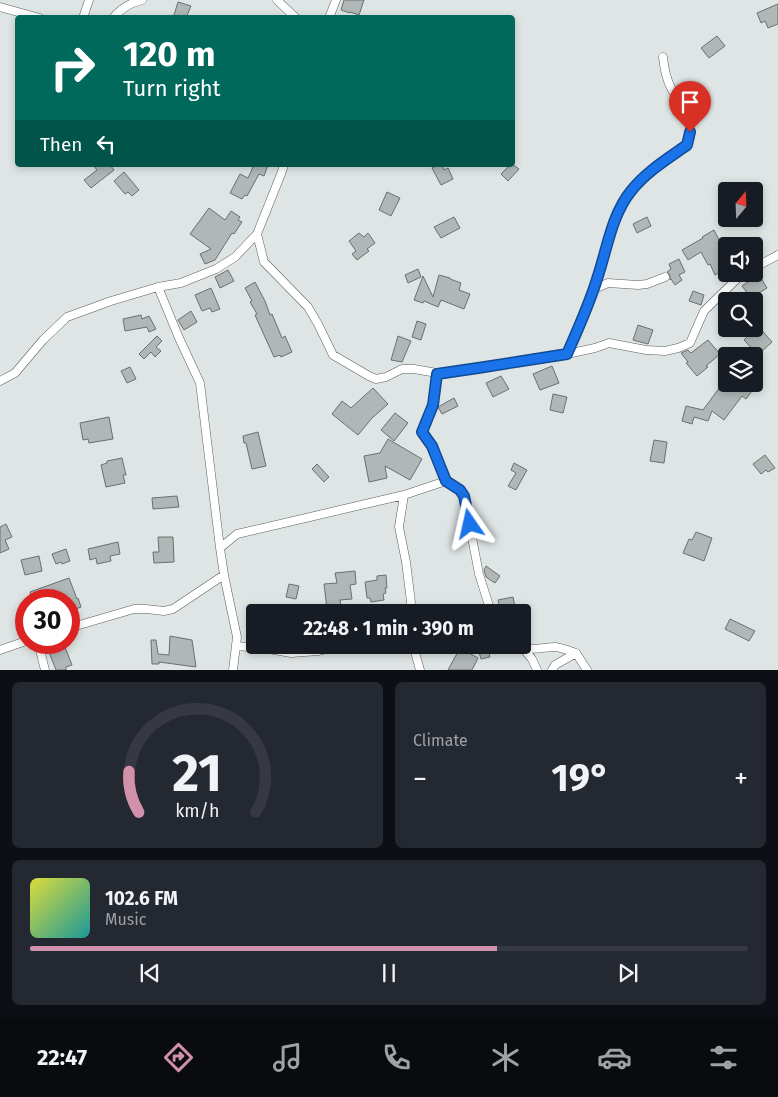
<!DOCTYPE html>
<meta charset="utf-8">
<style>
body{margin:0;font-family:"Fira Sans",sans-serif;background:#242831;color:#f1f3f6;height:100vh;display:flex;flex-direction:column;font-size:19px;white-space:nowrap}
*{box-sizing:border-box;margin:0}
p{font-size:16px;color:#9ea1a6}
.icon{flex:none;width:28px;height:28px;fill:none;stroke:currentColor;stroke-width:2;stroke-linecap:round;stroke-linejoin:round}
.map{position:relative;height:670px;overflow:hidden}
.panel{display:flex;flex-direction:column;gap:12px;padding:12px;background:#0d0f14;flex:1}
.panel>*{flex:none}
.banner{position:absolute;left:15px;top:15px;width:500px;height:152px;border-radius:5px;box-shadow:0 2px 8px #0003;background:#00695c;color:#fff;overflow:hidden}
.needle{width:32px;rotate:19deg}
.buttons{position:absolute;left:718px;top:182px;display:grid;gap:10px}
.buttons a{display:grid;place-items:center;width:45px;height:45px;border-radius:5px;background:#171b24;box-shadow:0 2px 8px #0003;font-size:25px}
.speed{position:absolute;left:15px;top:589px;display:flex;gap:10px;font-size:25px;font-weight:700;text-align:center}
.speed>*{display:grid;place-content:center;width:65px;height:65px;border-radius:50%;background:#171b24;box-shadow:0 2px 8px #0003;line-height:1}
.speed .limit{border:8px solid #d22;background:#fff;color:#111}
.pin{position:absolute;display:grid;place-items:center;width:42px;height:42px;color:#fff;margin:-51px -21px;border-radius:50% 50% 50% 0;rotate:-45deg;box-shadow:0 0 5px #0007}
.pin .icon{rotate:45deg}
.me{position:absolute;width:55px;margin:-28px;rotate:349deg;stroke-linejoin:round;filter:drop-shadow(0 0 4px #0008)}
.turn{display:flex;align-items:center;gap:18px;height:105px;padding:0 25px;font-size:22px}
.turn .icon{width:65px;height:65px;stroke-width:2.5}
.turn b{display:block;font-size:35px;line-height:42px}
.then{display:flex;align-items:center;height:48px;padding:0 25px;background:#0003;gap:10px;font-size:19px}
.big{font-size:38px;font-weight:700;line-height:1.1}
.panel .widget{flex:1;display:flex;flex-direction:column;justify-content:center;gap:8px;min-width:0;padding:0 18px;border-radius:8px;background:#242831}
.panel .dial{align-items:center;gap:0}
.dial svg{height:130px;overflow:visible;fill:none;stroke:#363941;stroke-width:7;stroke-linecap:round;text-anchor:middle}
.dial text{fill:#f1f3f6;stroke:none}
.song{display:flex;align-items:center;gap:15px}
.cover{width:60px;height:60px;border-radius:8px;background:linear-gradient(135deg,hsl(60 70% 55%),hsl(180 70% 35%))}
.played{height:5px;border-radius:2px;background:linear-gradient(90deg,#d291ab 65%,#363941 65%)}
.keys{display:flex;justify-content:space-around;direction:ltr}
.heat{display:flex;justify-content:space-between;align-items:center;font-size:28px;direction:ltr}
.panel .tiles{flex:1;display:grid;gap:12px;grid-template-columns:1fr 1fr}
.widget:last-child{grid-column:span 2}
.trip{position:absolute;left:246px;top:604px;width:285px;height:50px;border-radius:5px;background:#171b24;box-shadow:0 2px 8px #0003;font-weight:700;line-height:50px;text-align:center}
.dock{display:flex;height:80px;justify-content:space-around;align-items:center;background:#090b0e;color:#9ea1a6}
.dock .icon{width:35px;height:35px}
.dock .selected{color:#d291ab}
.dock b{font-size:22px;color:#f1f3f6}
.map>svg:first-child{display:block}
.building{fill:#b0b7b6;stroke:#6a706f}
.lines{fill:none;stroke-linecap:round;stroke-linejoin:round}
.minor-casing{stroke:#595f5e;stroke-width:9}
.minor{stroke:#fff;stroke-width:8}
.route-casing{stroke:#114b97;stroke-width:12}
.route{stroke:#1a73e8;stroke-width:9}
</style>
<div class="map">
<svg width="778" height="670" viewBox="0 0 778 670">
<rect width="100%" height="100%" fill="#dee5e4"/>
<path class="building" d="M344 0H364L359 15 350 12V13L341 10Z
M178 2 191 6 186 18H173Z
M778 4V24L768 28 765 21 761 23 757 13Z
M717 36 725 46 709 58 701 48Z
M512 164 519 169 508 181 501 174 510 165H512Z
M93 165H110L114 170 91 188 84 180 97 170Z
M254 165H268L264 176 259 174 247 196 245 195 242 199 230 193 240 174 248 178Z
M439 165H442L444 170 448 168 453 179 441 185 432 168Z
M124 172 139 190 132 196 128 192 125 194 114 181Z
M387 192 400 198 391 216 379 210Z
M209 208 225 220 231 211 240 217 238 220 242 222 234 234 232 233 215 260 205 264 200 254 211 249 190 234Z
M454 217 460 228 441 238 434 227Z
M647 217 651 226 637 233 633 224Z
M714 230 726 253V269L715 275 710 264 708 265 701 252 688 260 682 250 703 238 702 237Z
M359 233 364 237 368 233 375 243 367 249 369 251 357 260 352 254 356 251 349 241Z
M679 259 685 272 679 275 682 280 675 285 671 279 670 280V275L667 272 671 269 669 264Z
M418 269 421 277 408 283 405 275Z
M228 270 234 281 220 288 215 277Z
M439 275 450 278V279L461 283 459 290 470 294 464 309 441 300 438 307 424 301 423 303 414 300 423 276 433 297Z
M759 275 767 288 751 298 742 286Z
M255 282 265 301 270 315 272 314 282 338 285 336 292 352 281 357 280 355 274 357 255 315 257 314 250 302 252 301 245 288Z
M211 288 220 309 212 312 210 308 202 311 195 295Z
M693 291 704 295 701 305 689 301Z
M191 311 197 322 184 330 178 320Z
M141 315 142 319 149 316 156 329 149 332 147 327 125 331 123 319Z
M417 321 426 324 421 340 412 337Z
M638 325 653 330 648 344 633 340Z
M758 326 772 342 760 353 756 349 754 351 744 340Z
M157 336 162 341 156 347 161 351 155 357 151 352 144 359 139 354Z
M398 336 411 341 402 362 391 360Z
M708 340 720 354 706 366 708 367 697 376 686 363 688 362 681 353 688 350 691 353Z
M552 366 559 383 540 390 533 374Z
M130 367 136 379 127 383 121 371Z
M501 376 509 389 493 397 486 383Z
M734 384H757L746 399 742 396 724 420 712 411 708 421 694 417 692 424 682 421 686 406 703 410 720 387 727 392Z
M373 388 388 404 372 418 358 435 332 414 342 401 351 408Z
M553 394 567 397 563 413 550 410Z
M454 398 458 406 442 414 438 407Z
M395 413 408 423 394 441 381 430Z
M109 417 113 439 89 443 88 439 83 440 80 423Z
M258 432 266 466 252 469 246 443H244L243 436Z
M388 439 422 459 410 480 385 466 387 478 369 482 364 456 380 453Z
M654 440 667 442 664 463 650 461Z
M765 455 775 468 768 472 766 470 761 474 753 464Z
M122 458 126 475H123L125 483 106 487 101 465 107 463V461Z
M514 463 527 470 516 490 508 486 516 473 511 470Z
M317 464 329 477 324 482 312 469Z
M177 496 179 507 153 509 152 498Z
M6 524 12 537 5 540 9 549 0 553V527Z
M696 532 712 538 704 561 683 553 689 539 692 540Z
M158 537H173L174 562 154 563 153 552H159Z
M118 542 120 554 110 556 111 561 97 564 96 558 90 560 88 549Z
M66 549 70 561 62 564 61 562 56 564 52 554Z
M39 556 42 571 25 575 21 560Z
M486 566 500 576 495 583 486 577 484 570Z
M355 571 356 584 350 585 352 599 340 600 341 607 327 609 324 584 337 583 335 573Z
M386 575 387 588H385L386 593 383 594 384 600 371 602 370 598H367L365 582 377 580V576Z
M69 578 77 599 78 598 81 607 73 610 69 598 63 600H33L30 592Z
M289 584 299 586 296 599 286 597Z
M513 597 516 612H501L498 600Z
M730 619 755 631 749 641 725 629Z
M170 636 192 640 196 667 159 662V664H152L151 640H156L158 654 169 655Z
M54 642H63L72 665 66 667V670H56L49 652 56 649Z
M477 645H487L490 657 481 659Z
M460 648 478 658 472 670H448Z"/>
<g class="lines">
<defs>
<path id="minor" d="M277 0 296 18
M0 7 40 18
M83 18 89 0
M113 18C121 8 130 3 142 0
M329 18 336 0
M257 234 264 262 308 307 318 324 333 355 369 376 376 379 386 377 402 369H414L437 373 478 368 567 354 595 348 609 343 646 350 665 351 678 348 690 343 704 311 738 278 745 274
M754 268 778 255
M158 287 179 338 200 383 220 548 224 575 237 637 233 670
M594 289 608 283 638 285 647 284 665 277
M567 354C578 329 589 305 597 279 607 250 611 216 631 191 646 172 667 159 687 145 690 132 692 119 685 107 681 100 674 95 671 88 666 78 664 67 663 57
M0 381 15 373 43 340 67 317 111 301 158 287 181 283 216 269 235 257 257 234 281 174 284 165
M446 481 460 490 464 496 479 574 491 612
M220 548 237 534 404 495
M408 612 411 602 406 562 399 527 404 495 446 481 432 446 423 432 433 405 437 373
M69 628 134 609H146L164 611 173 609 224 575
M38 642 45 670
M413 645 420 670
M520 645C532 652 543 647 556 647 562 648 570 651 576 653L587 670
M236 646 263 648 291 653 319 651 342 645
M522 647 532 659 537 670
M0 650 26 641
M552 670 555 665 576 653"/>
</defs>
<use href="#minor" class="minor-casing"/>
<use href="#minor" class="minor"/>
</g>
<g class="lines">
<defs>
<path id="route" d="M470 524 464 496 460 490 446 481 432 446 422 432 433 405 437 374 478 368 567 354C578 329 589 305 597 279 607 250 611 216 631 191 646 172 667 159 687 145L690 132"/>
</defs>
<use href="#route" class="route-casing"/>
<use href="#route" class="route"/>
</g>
</svg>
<div class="buttons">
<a><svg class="needle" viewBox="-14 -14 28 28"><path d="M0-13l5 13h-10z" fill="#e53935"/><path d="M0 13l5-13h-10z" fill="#9ea1a6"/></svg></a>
<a><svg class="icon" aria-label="sound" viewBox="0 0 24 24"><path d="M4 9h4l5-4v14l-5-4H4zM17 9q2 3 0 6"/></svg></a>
<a><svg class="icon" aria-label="search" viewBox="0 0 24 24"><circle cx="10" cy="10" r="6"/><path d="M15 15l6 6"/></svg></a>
<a><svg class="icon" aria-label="layers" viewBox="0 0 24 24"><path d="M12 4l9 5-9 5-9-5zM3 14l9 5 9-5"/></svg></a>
</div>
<div class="speed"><div class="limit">30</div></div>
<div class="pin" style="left:690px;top:132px;background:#d93025"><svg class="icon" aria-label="arrive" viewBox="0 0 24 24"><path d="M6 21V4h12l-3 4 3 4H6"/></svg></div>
<svg class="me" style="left:470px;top:524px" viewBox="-20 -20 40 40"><path d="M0-17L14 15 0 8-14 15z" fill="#1a73e8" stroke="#fff" stroke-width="4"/></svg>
<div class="trip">22:48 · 1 min · 390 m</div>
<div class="banner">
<div class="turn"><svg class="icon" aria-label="right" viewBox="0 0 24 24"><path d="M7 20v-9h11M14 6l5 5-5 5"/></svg><div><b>120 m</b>Turn right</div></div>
<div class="then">Then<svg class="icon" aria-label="left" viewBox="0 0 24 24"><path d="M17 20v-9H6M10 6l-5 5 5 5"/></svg></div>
</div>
</div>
<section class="panel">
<div class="tiles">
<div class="widget dial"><svg viewBox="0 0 100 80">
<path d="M14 69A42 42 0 1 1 86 69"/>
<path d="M14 69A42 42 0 0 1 8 44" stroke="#d291ab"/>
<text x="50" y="56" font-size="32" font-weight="700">21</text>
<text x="50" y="72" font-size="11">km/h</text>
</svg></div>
<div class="widget"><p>Climate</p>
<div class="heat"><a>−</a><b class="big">19°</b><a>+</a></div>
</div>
<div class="widget">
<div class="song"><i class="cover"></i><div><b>102.6 FM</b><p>Music</p></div></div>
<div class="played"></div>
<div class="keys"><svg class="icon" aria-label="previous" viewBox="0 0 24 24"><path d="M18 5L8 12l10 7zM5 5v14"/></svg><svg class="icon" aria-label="pause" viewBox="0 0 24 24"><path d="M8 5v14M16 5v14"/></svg><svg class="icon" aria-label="next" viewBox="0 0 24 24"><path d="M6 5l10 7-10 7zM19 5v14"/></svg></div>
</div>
</div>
</section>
<nav class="dock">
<b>22:47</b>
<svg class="icon selected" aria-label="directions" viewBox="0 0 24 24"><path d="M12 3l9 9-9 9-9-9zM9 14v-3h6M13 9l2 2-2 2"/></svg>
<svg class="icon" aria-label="music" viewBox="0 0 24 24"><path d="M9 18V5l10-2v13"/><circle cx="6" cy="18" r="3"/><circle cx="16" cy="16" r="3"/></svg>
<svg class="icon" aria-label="phone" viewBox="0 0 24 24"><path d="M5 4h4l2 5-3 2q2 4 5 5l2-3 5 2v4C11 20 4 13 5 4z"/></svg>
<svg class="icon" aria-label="climate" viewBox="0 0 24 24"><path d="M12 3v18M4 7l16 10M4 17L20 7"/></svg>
<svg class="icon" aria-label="car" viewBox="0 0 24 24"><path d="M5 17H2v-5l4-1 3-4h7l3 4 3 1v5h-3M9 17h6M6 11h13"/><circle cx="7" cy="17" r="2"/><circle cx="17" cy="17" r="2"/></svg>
<svg class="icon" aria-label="filters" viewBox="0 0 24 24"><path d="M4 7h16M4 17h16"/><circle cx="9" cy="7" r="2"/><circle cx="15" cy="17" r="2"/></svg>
</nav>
